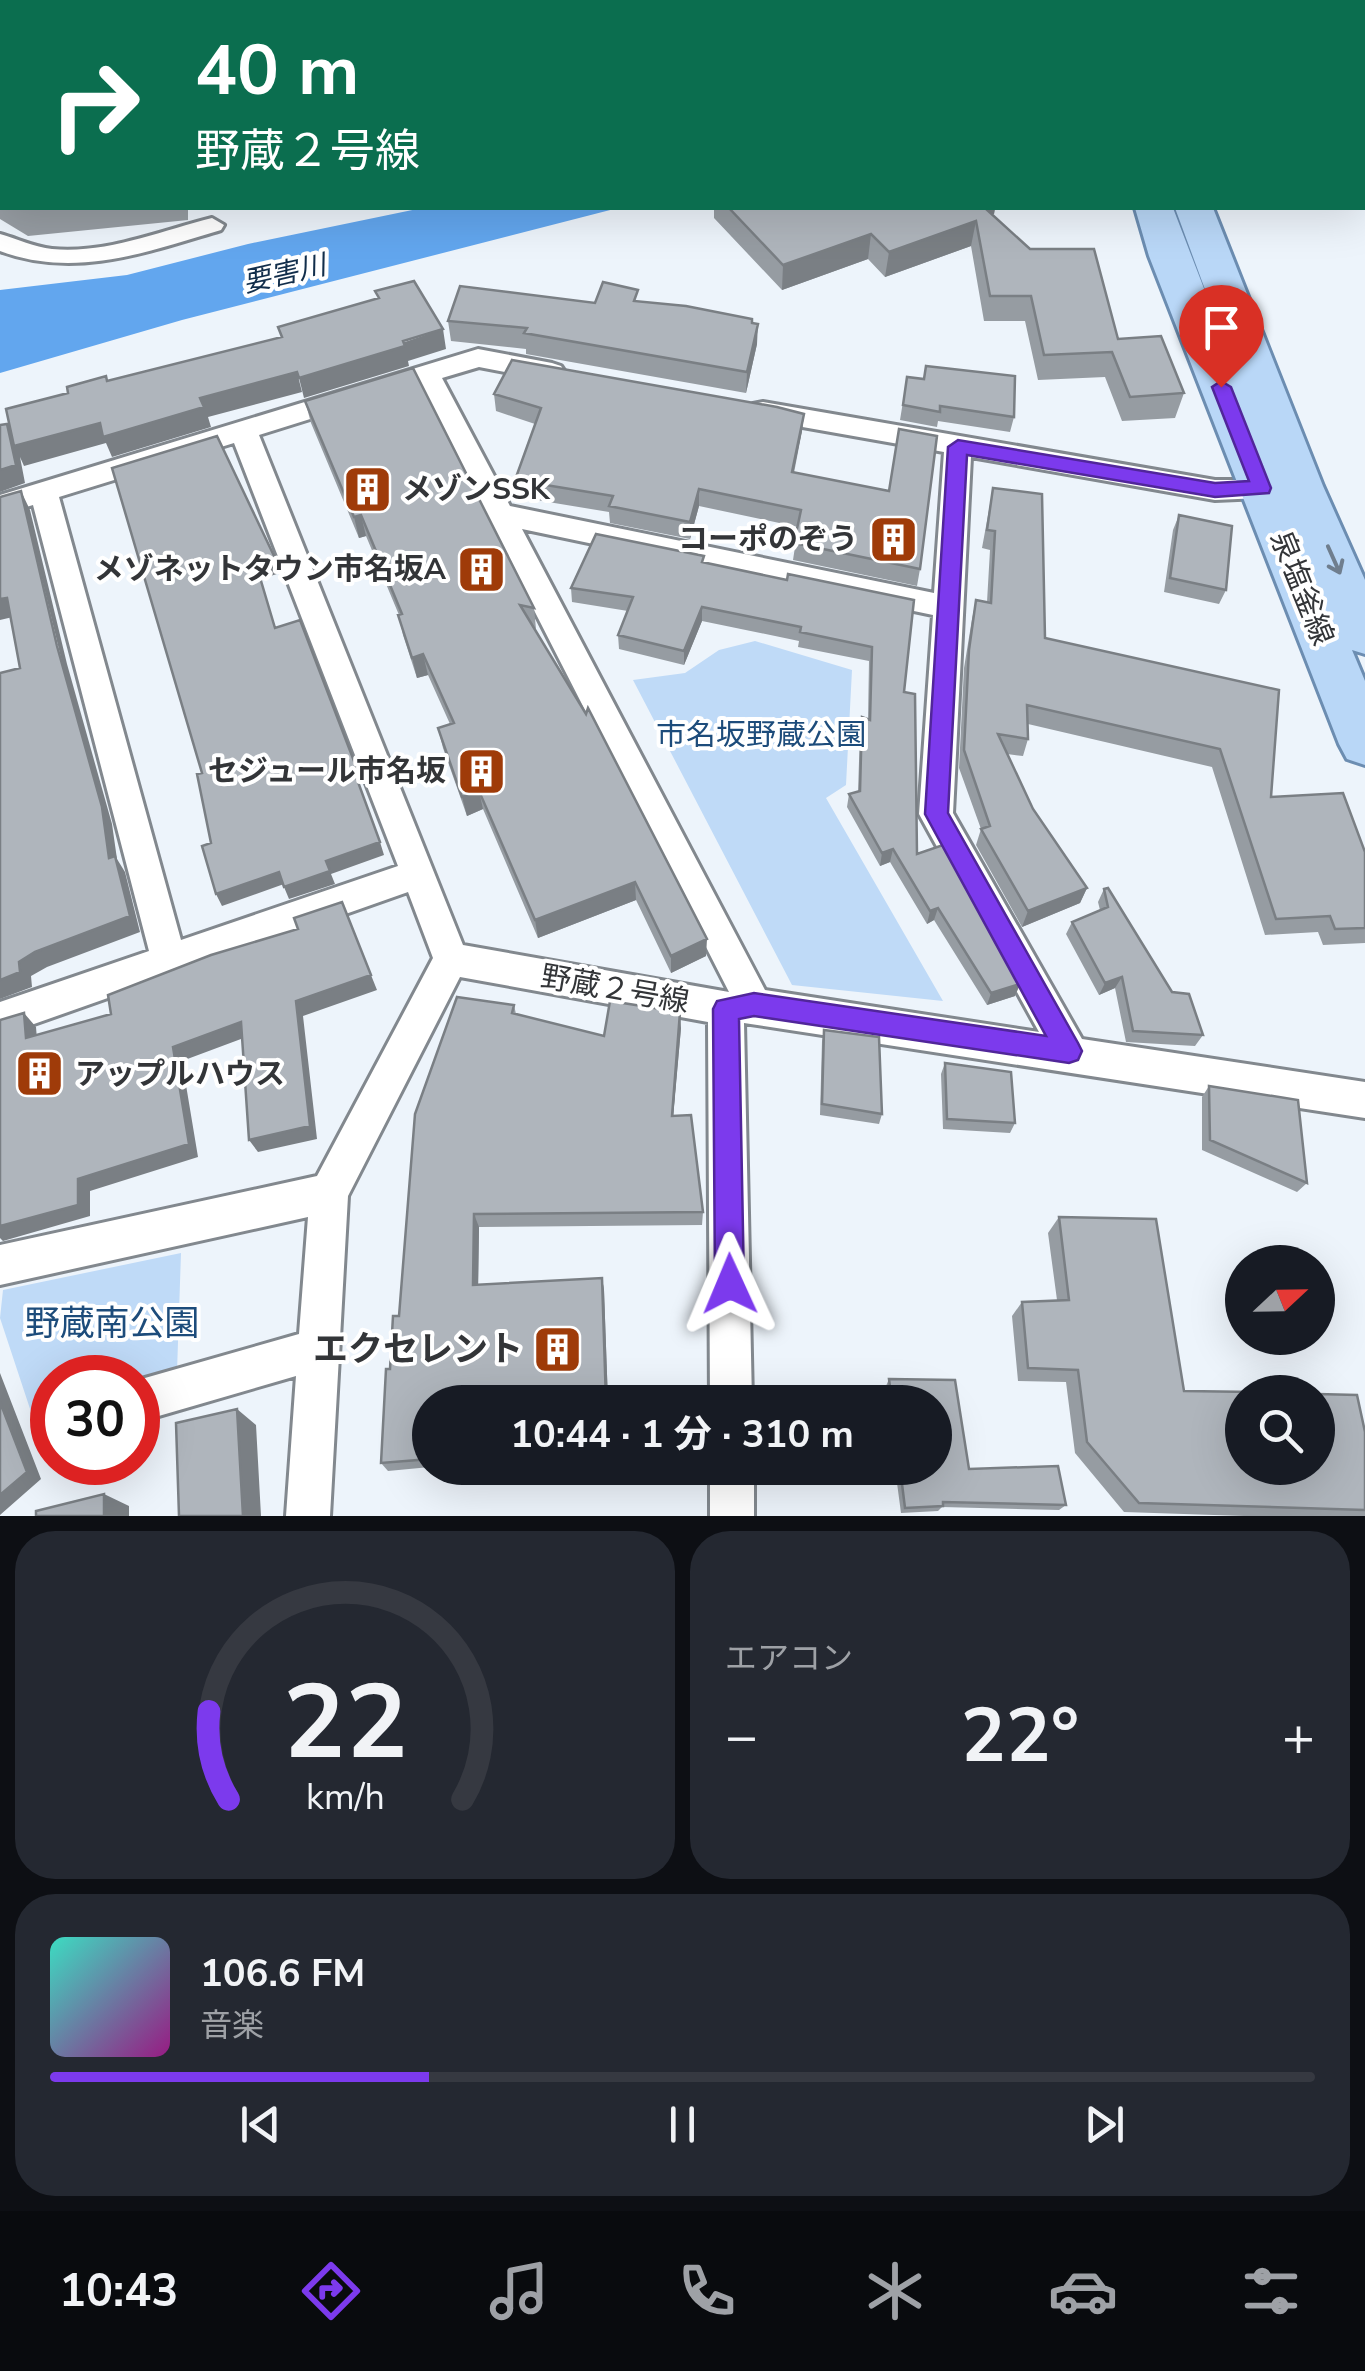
<!DOCTYPE html>
<html lang="ja">
<meta charset="utf-8">
<style>
body{margin:0;font-family:"Nunito Sans","Noto Sans JP",sans-serif;background:#242831;color:#f1f3f6;height:100vh;display:flex;flex-direction:column;font-size:38px;white-space:nowrap}
*{box-sizing:border-box;margin:0}
p{font-size:32px;color:#9ea1a6}
.icon{flex:none;width:55px;height:55px;fill:none;stroke:currentColor;stroke-width:2;stroke-linecap:round;stroke-linejoin:round}
.map{position:relative;height:1516px;overflow:hidden}
.side{display:flex;flex-direction:column;gap:15px;padding:15px;background:#0d0f14;flex:1}
.side>*{flex:none}
.guide{position:absolute;left:0px;top:0px;width:1365px;height:210px;box-shadow:0 10px 40px #0002;background:#0b6e4f;color:#fff;overflow:hidden}
.needle{width:65px;rotate:68deg}
.fabs{position:absolute;left:1225px;top:1245px;display:grid;gap:20px}
.fabs a{display:grid;place-items:center;width:110px;height:110px;border-radius:50%;background:#171b24;box-shadow:0 10px 40px #0002;font-size:50px}
.speed{position:absolute;left:30px;top:1355px;display:flex;gap:20px;font-size:50px;font-weight:700;text-align:center}
.speed>*{display:grid;place-content:center;width:130px;height:130px;border-radius:50%;background:#171b24;box-shadow:0 10px 40px #0002;line-height:1}
.speed .limit{border:15px solid #d22;background:#fff;color:#111}
.pin{position:absolute;display:grid;place-items:center;width:85px;height:85px;color:#fff;margin:-102px -42px;border-radius:50% 50% 50% 0;rotate:-45deg;box-shadow:0 0 10px #0007}
.pin .icon{rotate:45deg}
.me{position:absolute;width:110px;margin:-55px;rotate:359deg;stroke-linejoin:round;filter:drop-shadow(0 0 8px #0008)}
.turn{display:flex;align-items:center;gap:35px;height:210px;padding:0 30px;font-size:45px}
.turn .icon{width:130px;height:130px;stroke-width:2.5}
.turn b{display:block;font-size:70px;line-height:85px}
.big{font-size:75px;font-weight:700;line-height:1.1}
.side .widget{flex:1;display:flex;flex-direction:column;justify-content:center;gap:15px;min-width:0;padding:0 35px;border-radius:40px;background:#242831}
.side .dial{align-items:center;gap:0}
.dial svg{height:260px;overflow:visible;fill:none;stroke:#363941;stroke-width:7;stroke-linecap:round;text-anchor:middle}
.dial text{fill:#f1f3f6;stroke:none}
.song{display:flex;align-items:center;gap:30px}
.cover{width:120px;height:120px;border-radius:15px;background:linear-gradient(135deg,hsl(170 70% 55%),hsl(310 70% 35%))}
.played{height:10px;border-radius:5px;background:linear-gradient(90deg,#7c3aed 30%,#363941 30%)}
.keys{display:flex;justify-content:space-around;direction:ltr}
.heat{display:flex;justify-content:space-between;align-items:center;font-size:55px;direction:ltr}
.side .tiles{flex:1;display:grid;gap:15px;grid-template-columns:1fr 1fr}
.widget:last-child{grid-column:span 2}
.trip{position:absolute;left:412px;top:1385px;width:540px;height:100px;border-radius:50px;background:#171b24;box-shadow:0 10px 40px #0002;font-weight:700;line-height:100px;text-align:center}
.menu{display:flex;height:160px;justify-content:space-around;align-items:center;background:#090b0e;color:#9ea1a6}
.menu .icon{width:70px;height:70px}
.menu .selected{color:#7c3aed}
.menu b{font-size:45px;color:#f1f3f6}
.map>svg:first-child{display:block}
.green{fill:#bfdaf7}
.water{fill:#62a6ee}
.lines{fill:none;stroke-linecap:round;stroke-linejoin:round}
.street-casing{stroke:#82888e;stroke-width:6}
.primary-casing{stroke:#6c8db1;stroke-width:6}
.street{fill:#fff;fill-rule:evenodd}
.primary{fill:#b9d7f7;fill-rule:evenodd}
.wall{fill:#969ca2}
.shaded-wall{fill:#7a7f84}
.building{fill:#afb5bc;stroke:#7a7f84;stroke-width:2.5}
.oneway{stroke:#6f7e8e}
.route{fill:#7c3aed;stroke:#51269a;stroke-width:2.5}
.labels{text-anchor:middle;stroke-width:8;stroke-linejoin:round;paint-order:stroke}
.far-water-label{font-size:28px;font-style:italic;fill:#122e4b;stroke:#fff}
.poi-label{font-size:30px;font-weight:bold;fill:#333538;stroke:#fff;text-anchor:end}
.street-label{font-size:30px;fill:#333538;stroke:#fff}
.park-label{font-size:30px;fill:#1d4c7b;stroke:#fff}
.near-park-label{font-size:35px;fill:#1d4c7b;stroke:#fff}
.near-poi-label{font-size:35px;font-weight:bold;fill:#333538;stroke:#fff;text-anchor:end}
</style>
<div class="map">
<svg width="1365" height="1516" viewBox="0 0 1365 1516">
<rect width="100%" height="100%" fill="#edf4fb"/>
<path class="green" d="M755 641 852 670 846 785 826 798 943 1001 792 985 633 680 685 673 719 650Z
M181 1253 177 1372 138 1385V1378H52V1431L39 1436 0 1318 3 1290Z"/>
<path class="water" d="M422 208H618L182 320 0 373V290L127 275 248 244Z"/>
<g class="lines">
<defs>
<path id="street" d="M182 0H204L205 2H183Z
M549 0H571L572 2H550Z
M688 0H710L711 2H689Z
M0 35H2V47H0Z
M212 218 224 225 221 230C147 252 75 279 0 251V234C18 239 34 247 52 249 107 254 160 231 212 218Z
M478 349 552 363 561 366 565 372 561 378 552 381 479 367 442 378 510 506 934 593 944 452 763 420 753 418 749 411 753 404 763 402 1215 480H1292L1296 487 1292 494 1282 497 1215 500 971 457 953 813 1082 1039 1365 1082V1118L744 1023 752 1402H710L708 1022 460 977 348 1196 330 1516H286L296 1376 138 1422V1380L299 1334 308 1217 0 1285V1245L317 1176 433 958 408 892 0 1036V1002L149 951 33 505 0 515V495ZM419 385 729 992 463 945 259 435ZM234 443 398 866 181 940 59 497ZM522 529 933 615 919 814 1039 1032 765 990Z
M710 1468H754V1516H710Z"/>
<path id="primary" d="M1115 0H1149V2H1116Z
M1135 208H1173L1220 330 1175 208H1213L1323 486 1365 580V654L1352 650 1365 681V765L1347 759 1339 744 1149 256Z"/>
</defs>
<use href="#street" class="street-casing"/>
<use href="#primary" class="primary-casing"/>
<use href="#street" class="street"/>
<use href="#primary" class="primary"/>
</g>
<path class="wall" d="M267 0H533V2H270Z
M1348 0H1365V17L1362 16V2H1347Z
M0 75H2V208H188V220L28 236 0 219Z
M714 208H995L994 214H992L1118 339 1184 393 1175 418 1122 421 1105 377 1038 380 1025 321H984L971 246 885 277 868 259 782 290 714 218Z
M639 302 752 323 757 344 746 393 526 354V349L451 341 448 321 595 303Z
M907 377 1014 417 1010 432 938 421 937 427 900 420Z
M494 394 804 414 802 431 794 473 920 569 917 586 793 560 798 527 699 506 690 539 610 523 609 512 518 497 515 480 535 424 496 411Z
M305 401 534 608 536 629 534 628 706 956 671 973 636 900 538 938 483 809 467 816 443 748 438 728 450 724 428 675 417 678 403 635 399 615 366 536 359 538 311 423Z
M993 488 1045 638 1279 690 1271 797 1365 852V943L1323 945 1318 932 1265 935 1212 767 1028 724V739L1023 756 1007 754 1033 809 1087 888 1080 903 1022 927 976 845 981 829 959 768 964 668 972 619 976 600 987 602 990 550 982 548Z
M1179 515 1226 590 1219 604 1164 592 1173 530Z
M704 562 787 580 914 600 904 692 917 854 1020 984 1015 996 987 1005 934 920 927 924 890 862 880 866 847 807 849 794 858 792 860 731 862 717 868 719 869 661 798 647 799 641 702 621 684 665 619 649 618 635 628 611 572 602 571 588Z
M1104 889 1172 992 1203 1035 1195 1046 1126 1042 1115 988 1099 995 1066 934 1072 922 1100 910 1098 902Z
M514 1005 516 1014 604 1036 681 1028 673 1116 703 1212 702 1225 479 1227 478 1285 602 1278 604 1290 608 1402H430V1467L388 1471 381 1463 399 1316Z
M824 1030 882 1114 879 1124 820 1115 822 1041Z
M945 1063 1015 1123 1010 1133 943 1129 941 1074Z
M1209 1086 1307 1183 1297 1192 1202 1150V1097Z
M1059 1217 1184 1391 1365 1510V1516H1244L1124 1512 1075 1453 1066 1382 1018 1381 1012 1316 1022 1302 1057 1300 1048 1233Z
M889 1379 955 1380 969 1469 1058 1466 1066 1505 1059 1510 942 1507 938 1511 901 1513 895 1468H935V1402H887L886 1386Z"/>
<path class="shaded-wall" d="M153 0H191L192 2H154Z
M288 0H322V2H289Z
M518 0H533V2H517Z
M1365 125V148H1362V126Z
M972 208H995L994 214 969 223Z
M976 221 971 246 885 277 889 252Z
M871 234 868 259 782 290 783 265Z
M758 324 757 344 746 393 747 372Z
M443 329 446 349 408 361 409 366 304 398 299 378Z
M297 372 302 392 208 417 211 427 112 457 106 443 24 466 20 457 25 483 0 492V470L7 424 17 442Z
M804 414 802 431 790 489 792 472Z
M699 489V506L690 539V522Z
M21 491 30 510 67 664 112 824 117 859 125 872 140 932 47 967 31 976 32 987 0 999V980L19 962 109 858Z
M361 515 366 536 359 538 354 517Z
M275 558 280 573 261 579 256 564Z
M7 598 17 616 0 620V599Z
M702 607V621L684 665V651Z
M423 654 428 675 417 678 412 658Z
M357 769 362 783 358 784 354 771Z
M479 791 483 809 467 816 462 797Z
M380 842 384 855 331 874 335 884 289 899 284 887 326 861Z
M893 849 890 862 880 866 882 853Z
M279 872 284 884 222 906 216 894Z
M635 882 636 900 538 938 535 920Z
M1087 888 1080 903 1022 927 1028 911Z
M938 908 934 920 927 924 930 911Z
M707 939 706 956 671 973V956Z
M371 975 377 990 303 1016 317 1139 258 1152 249 1140 296 1001Z
M1122 977 1115 988 1099 995 1105 983Z
M1020 984 1015 996 987 1005 991 993Z
M680 1012 681 1028 672 1130V1116Z
M24 1013 36 1027 38 1052 26 1038Z
M241 1022 249 1036 182 1061 198 1157 90 1191V1216L3 1241 0 1238V1226L78 1179 173 1047Z
M474 1214 479 1227 478 1296 473 1285Z
M602 1278 604 1290 608 1402H606Z
M0 1373 41 1479 0 1515Z
M237 1409 256 1425 261 1516H243Z
M104 1494 129 1506V1516H104Z"/>
<path class="building" d="M59 0H121V2H59Z
M328 0H518L517 2H329Z
M1365 32V125L1362 126V33Z
M0 75H2V193L0 191Z
M729 208H985L1030 249H1094L1118 339 1161 336 1184 393 1130 397 1112 352 1044 355 1031 296H990L976 221 889 252 871 234 783 265Z
M414 281 443 329 403 341 405 346 299 378 297 372 200 398 204 407 103 437 100 423 14 446 6 409 68 393 67 387 106 376 107 381 282 337 278 327 379 298 375 291Z
M603 282 638 290 634 301 686 306 752 319V323L758 324 747 372 524 333 527 328 448 321 460 286 595 303Z
M512 360 777 407 804 414 792 472 889 491 899 429 937 436 920 569 794 543 801 510 699 489 690 522 609 506 613 496 515 480 541 408 494 394Z
M926 366 1015 376 1014 417 940 406V412L903 405 907 377 924 379Z
M413 368 534 608 520 605 586 714 588 708 707 939 671 956 635 882 535 920 479 791 462 797 438 728 454 723 423 654 412 658 398 615 402 614 361 515 354 517 305 401Z
M7 424 16 465 0 470V425Z
M217 436 275 558 256 564 275 628 300 620 357 769 354 771 380 842 326 861 330 871 284 887 279 872 216 894 202 846 211 843 197 774 202 773 112 468Z
M993 488 1042 494 1045 638 1279 690 1271 797 1343 793 1365 852V928L1335 929 1330 916 1276 919 1220 749 1027 705 1028 739 998 734 1033 809 1087 888 1028 911 981 829 990 826 964 750 969 650 976 600 991 603 995 531 987 530Z
M21 491 57 646 102 807 109 858 115 856 130 916 35 952 19 962 20 972 0 980V673L20 668 7 598 0 599V497Z
M1179 515 1232 526 1226 590 1170 578Z
M596 534 704 556 702 562 787 580 788 574 914 600 904 692 915 694 917 854 943 845 1020 984 991 993 938 908 930 911 893 849 882 853 849 794 860 791 862 717 870 720 872 647 800 632 801 627 702 607 684 651 618 635 633 597 571 588Z
M1108 888 1172 992 1189 994 1203 1035 1133 1031 1122 977 1105 983 1072 922 1108 907 1104 889Z
M342 902 371 975 296 1001 310 1126 249 1140 241 1022 173 1047 189 1144 78 1179V1205L0 1226V1020L24 1013 26 1038 111 1014 108 995 211 955 298 929 294 918Z
M457 997 514 1005 512 1013 604 1036 610 1001 680 1012 672 1116 691 1115 703 1212 474 1214 473 1285 602 1278 606 1402H430V1459L381 1463 386 1369H390L393 1316H399L415 1114Z
M824 1030 879 1037 882 1114 822 1104Z
M945 1063 1011 1072 1015 1123 947 1119Z
M1209 1086 1298 1100 1307 1183 1210 1140Z
M1059 1217 1156 1219 1184 1391 1256 1392H1242V1468H1318V1394L1357 1395 1365 1432V1510L1139 1503 1087 1442 1078 1370 1028 1368 1022 1302 1069 1300Z
M889 1379 955 1380 969 1469 1058 1466 1066 1505 943 1502V1506L905 1508 900 1468H935V1402H892Z
M0 1402 27 1472 0 1495Z
M237 1409 243 1516H179L176 1423Z
M104 1494V1516H36V1511Z"/>
<defs><path id="oneway-shaft" d="M-6 0H5M1.5-3L5.5 0L1.5 3" fill="none" stroke-width="1.6" stroke-linecap="round" stroke-linejoin="round" transform="scale(2.5)"/></defs>
<use class="oneway" href="#oneway-shaft" transform="translate(1334 560) rotate(66)"/>
<path class="route" d="M1221 381 1231 387 1271 488 1269 493 1215 497 967 455 948 813 1078 1043 1082 1051 1078 1060 1069 1063 754 1016 739 1019 744 1284 740 1295 730 1299 719 1295 715 1284 713 1009 717 1001 754 993 1046 1036 925 814 948 447 958 440 1215 483 1249 481 1212 387Z"/>
<defs>
<symbol id="building-square" viewBox="-11 -11 22 22"><rect x="-9" y="-9" width="18" height="18" rx="4" fill="#9f3b09" stroke="#fff"/><path d="M-4-6H4V6H1V3H-1V6H-4ZM-2.5-4.3h1.7v1.8h-1.7ZM.8-4.3h1.7v1.8H.8ZM-2.5-1h1.7V.8h-1.7ZM.8-1h1.7V.8H.8Z" fill="#fff"/></symbol>
</defs>
<g fill-rule="evenodd">
<use href="#building-square" x="340" y="462" width="55" height="55"/>
<use href="#building-square" x="866" y="512" width="55" height="55"/>
<use href="#building-square" x="454" y="542" width="55" height="55"/>
<use href="#building-square" x="454" y="744" width="55" height="55"/>
<use href="#building-square" x="12" y="1046" width="55" height="55"/>
<use href="#building-square" x="530" y="1322" width="55" height="55"/>
</g>
<g class="labels">
<g class="far-water-label">
<text transform="translate(284 273) rotate(-13)" y="10">要害川</text>
</g>
<g class="poi-label">
<text x="402" y="499" text-anchor="start">メゾンSSK</text>
<text x="858" y="549">コーポのぞう</text>
<text x="446" y="579">メゾネットタウン市名坂A</text>
<text x="446" y="781">セジュール市名坂</text>
<text x="75" y="1084" text-anchor="start">アップルハウス</text>
</g>
<g class="street-label">
<text transform="translate(1302 588) rotate(68)" y="10">泉塩釜線</text>
<text transform="translate(615 989) rotate(10)" y="10">野蔵２号線</text>
</g>
<g class="park-label">
<text x="761" y="745">市名坂野蔵公園</text>
</g>
<g class="near-park-label">
<text x="112" y="1335">野蔵南公園</text>
</g>
<g class="near-poi-label">
<text x="523" y="1361">エクセレント</text>
</g>
</g>
</svg>
<div class="fabs">
<a><svg class="needle" viewBox="-14 -14 28 28"><path d="M0-13l5 13h-10z" fill="#e53935"/><path d="M0 13l5-13h-10z" fill="#9ea1a6"/></svg></a>
<a><svg class="icon" aria-label="search" viewBox="0 0 24 24"><circle cx="10" cy="10" r="6"/><path d="M15 15l6 6"/></svg></a>
</div>
<div class="speed"><div class="limit">30</div></div>
<div class="pin" style="left:1221px;top:387px;background:#d93025"><svg class="icon" aria-label="arrive" viewBox="0 0 24 24"><path d="M6 21V4h12l-3 4 3 4H6"/></svg></div>
<svg class="me" style="left:730px;top:1284px" viewBox="-20 -20 40 40"><path d="M0-17L14 15 0 8-14 15z" fill="#7c3aed" stroke="#fff" stroke-width="4"/></svg>
<div class="trip">10:44 · 1 分 · 310 m</div>
<div class="guide">
<div class="turn"><svg class="icon" aria-label="right" viewBox="0 0 24 24"><path d="M7 20v-9h11M14 6l5 5-5 5"/></svg><div><b>40 m</b>野蔵２号線</div></div>
</div>
</div>
<section class="side">
<div class="tiles">
<div class="widget dial"><svg viewBox="0 0 100 80">
<path d="M14 69A42 42 0 1 1 86 69"/>
<path d="M14 69A42 42 0 0 1 8 42" stroke="#7c3aed"/>
<text x="50" y="56" font-size="32" font-weight="700">22</text>
<text x="50" y="72" font-size="11">km/h</text>
</svg></div>
<div class="widget"><p>エアコン</p>
<div class="heat"><a>−</a><b class="big">22°</b><a>+</a></div>
</div>
<div class="widget">
<div class="song"><i class="cover"></i><div><b>106.6 FM</b><p>音楽</p></div></div>
<div class="played"></div>
<div class="keys"><svg class="icon" aria-label="previous" viewBox="0 0 24 24"><path d="M18 5L8 12l10 7zM5 5v14"/></svg><svg class="icon" aria-label="pause" viewBox="0 0 24 24"><path d="M8 5v14M16 5v14"/></svg><svg class="icon" aria-label="next" viewBox="0 0 24 24"><path d="M6 5l10 7-10 7zM19 5v14"/></svg></div>
</div>
</div>
</section>
<nav class="menu">
<b>10:43</b>
<svg class="icon selected" aria-label="directions" viewBox="0 0 24 24"><path d="M12 3l9 9-9 9-9-9zM9 14v-3h6M13 9l2 2-2 2"/></svg>
<svg class="icon" aria-label="music" viewBox="0 0 24 24"><path d="M9 18V5l10-2v13"/><circle cx="6" cy="18" r="3"/><circle cx="16" cy="16" r="3"/></svg>
<svg class="icon" aria-label="phone" viewBox="0 0 24 24"><path d="M5 4h4l2 5-3 2q2 4 5 5l2-3 5 2v4C11 20 4 13 5 4z"/></svg>
<svg class="icon" aria-label="climate" viewBox="0 0 24 24"><path d="M12 3v18M4 7l16 10M4 17L20 7"/></svg>
<svg class="icon" aria-label="car" viewBox="0 0 24 24"><path d="M5 17H2v-5l4-1 3-4h7l3 4 3 1v5h-3M9 17h6M6 11h13"/><circle cx="7" cy="17" r="2"/><circle cx="17" cy="17" r="2"/></svg>
<svg class="icon" aria-label="filters" viewBox="0 0 24 24"><path d="M4 7h16M4 17h16"/><circle cx="9" cy="7" r="2"/><circle cx="15" cy="17" r="2"/></svg>
</nav>
